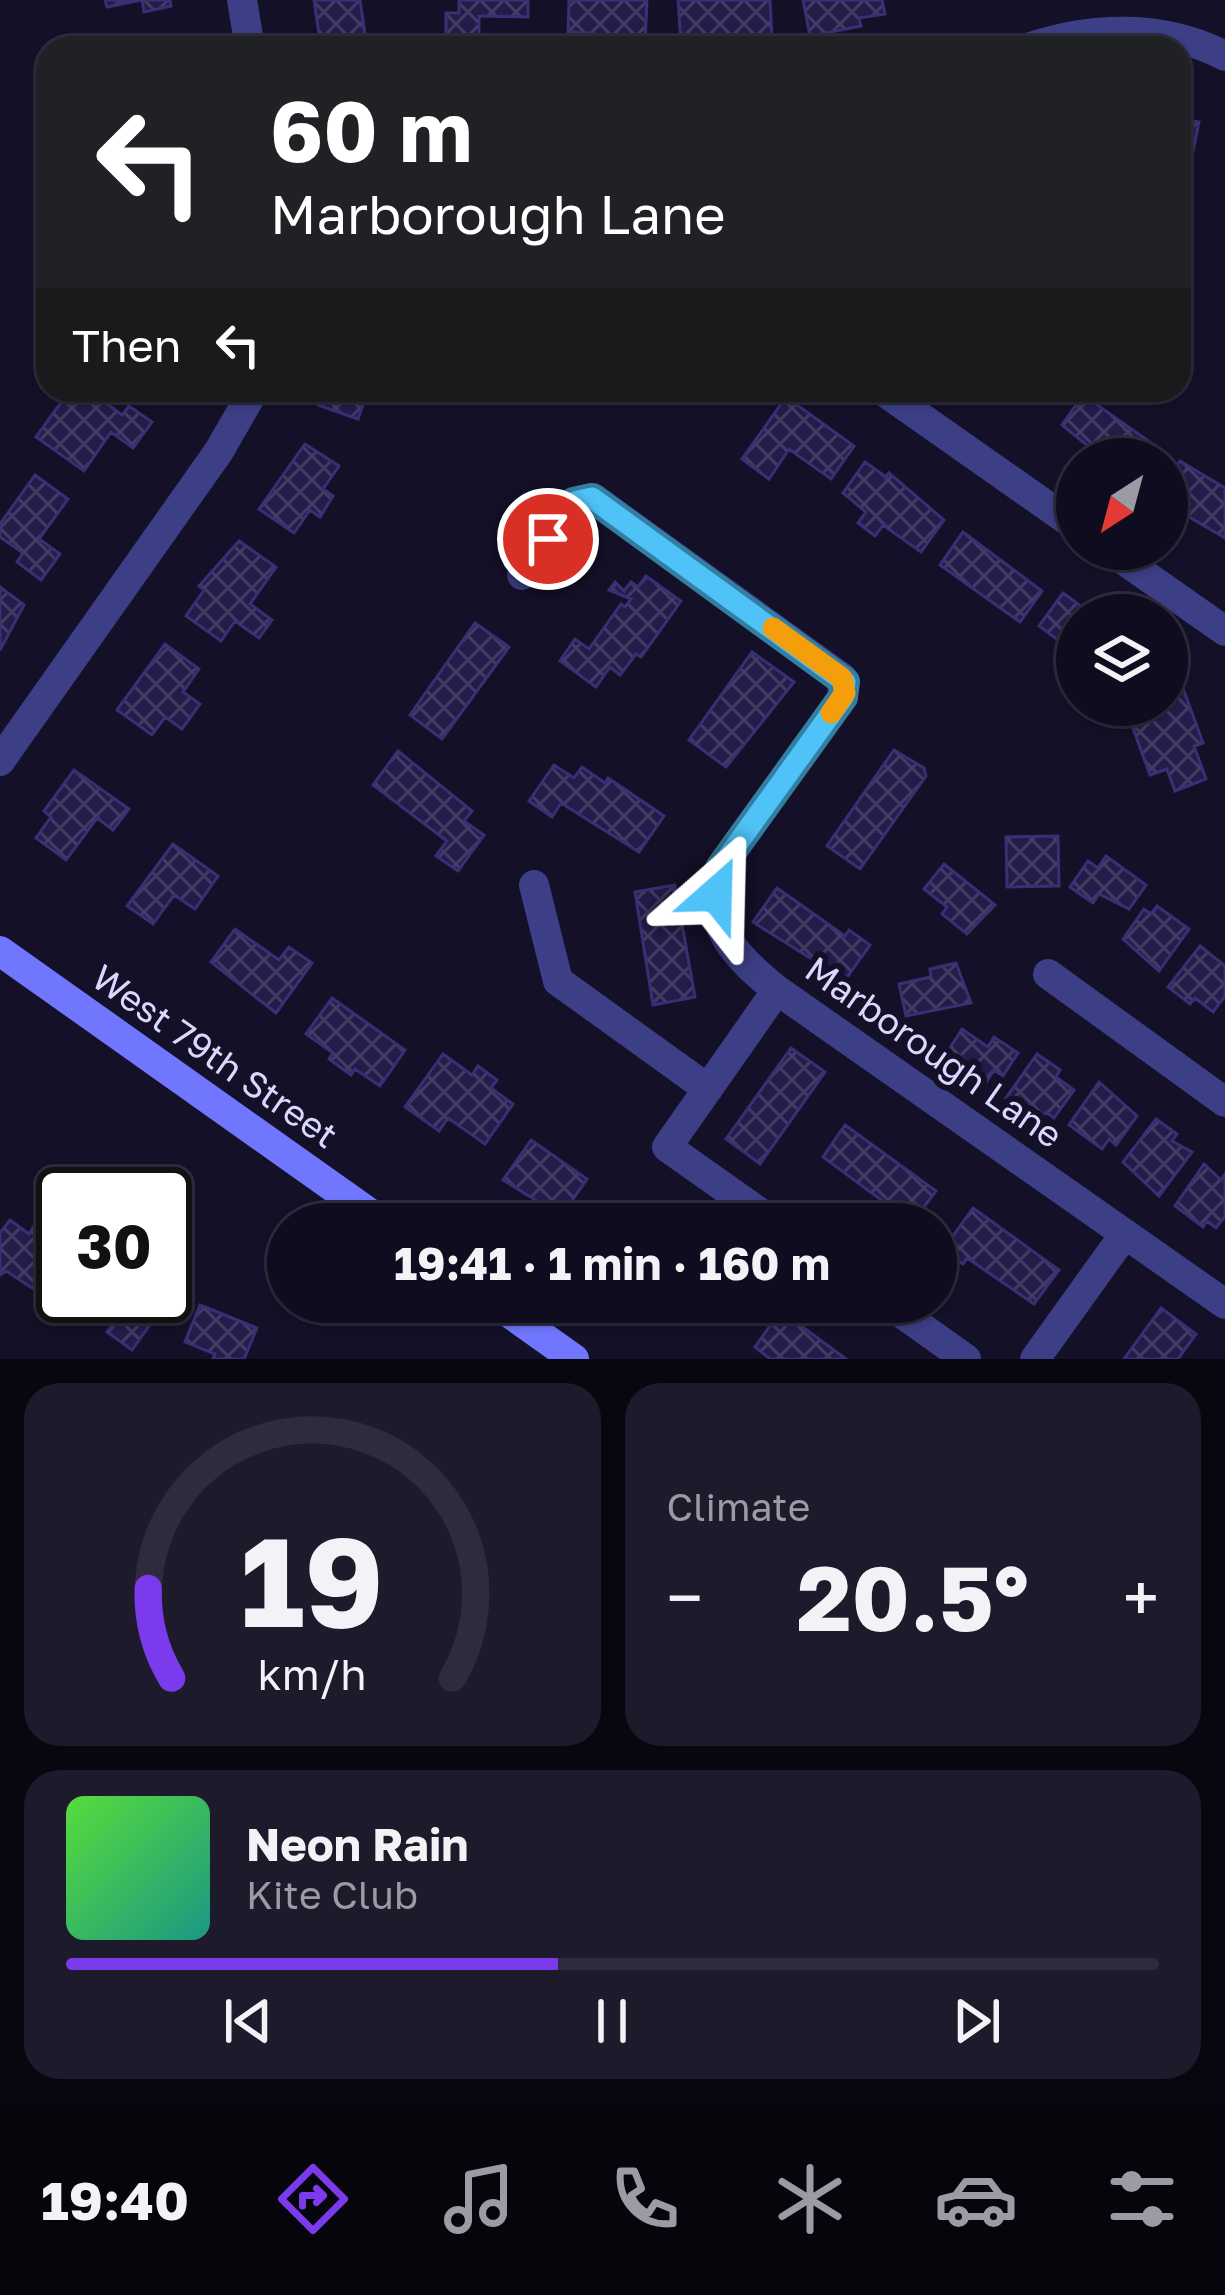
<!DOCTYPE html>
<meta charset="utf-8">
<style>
body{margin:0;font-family:"Golos Text",sans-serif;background:#1c1a2b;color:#f1f3f6;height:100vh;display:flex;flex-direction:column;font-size:45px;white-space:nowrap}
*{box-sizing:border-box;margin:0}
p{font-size:39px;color:#9b9ba4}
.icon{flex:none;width:66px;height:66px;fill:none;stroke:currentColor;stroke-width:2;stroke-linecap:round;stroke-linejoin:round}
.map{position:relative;height:1359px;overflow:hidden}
.details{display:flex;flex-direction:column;gap:24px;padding:24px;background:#080710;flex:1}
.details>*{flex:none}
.top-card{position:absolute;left:36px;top:36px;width:1155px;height:366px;border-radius:36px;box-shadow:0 3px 9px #0004,0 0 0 3px #2e2c3c;background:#202124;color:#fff;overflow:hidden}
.needle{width:78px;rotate:216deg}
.controls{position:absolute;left:1056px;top:438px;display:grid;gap:24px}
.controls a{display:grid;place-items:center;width:132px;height:132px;border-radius:50%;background:#0e0c1e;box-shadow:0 3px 9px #0004,0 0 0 3px #2e2c3c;font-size:60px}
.speed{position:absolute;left:36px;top:1167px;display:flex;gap:24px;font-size:60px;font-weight:700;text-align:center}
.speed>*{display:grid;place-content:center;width:156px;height:156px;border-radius:50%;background:#0e0c1e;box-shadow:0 3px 9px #0004,0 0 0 3px #2e2c3c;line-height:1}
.speed .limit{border:6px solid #111;border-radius:18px;background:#fff;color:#111}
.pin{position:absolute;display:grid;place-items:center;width:102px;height:102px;color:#fff;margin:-51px;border:6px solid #fff;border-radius:50%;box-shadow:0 3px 12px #0007}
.me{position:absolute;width:132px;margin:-66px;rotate:25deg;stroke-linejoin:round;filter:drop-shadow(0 0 9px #0008)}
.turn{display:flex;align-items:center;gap:42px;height:252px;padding:0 36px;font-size:54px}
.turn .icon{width:156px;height:156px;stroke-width:2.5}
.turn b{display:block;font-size:84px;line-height:102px}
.then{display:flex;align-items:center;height:114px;padding:0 36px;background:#0003;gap:24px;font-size:45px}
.big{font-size:90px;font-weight:700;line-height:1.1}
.details .tile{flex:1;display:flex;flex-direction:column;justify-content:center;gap:18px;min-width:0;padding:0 42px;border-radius:36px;background:#1c1a2b}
.details .dial{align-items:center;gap:0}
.dial svg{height:312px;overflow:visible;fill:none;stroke:#2e2c3c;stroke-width:7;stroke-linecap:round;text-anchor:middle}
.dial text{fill:#f1f3f6;stroke:none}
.song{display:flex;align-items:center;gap:36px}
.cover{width:144px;height:144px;border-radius:18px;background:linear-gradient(135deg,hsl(110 70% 55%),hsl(170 70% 35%))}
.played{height:12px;border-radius:6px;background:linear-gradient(90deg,#7c3aed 45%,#2e2c3c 45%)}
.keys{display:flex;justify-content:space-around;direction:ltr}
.heat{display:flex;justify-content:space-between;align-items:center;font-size:66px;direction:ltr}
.details .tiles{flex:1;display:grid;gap:24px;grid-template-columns:1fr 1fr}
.tile:last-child{grid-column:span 2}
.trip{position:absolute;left:267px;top:1203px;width:690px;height:120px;border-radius:60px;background:#0e0c1e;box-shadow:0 3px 9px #0004,0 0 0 3px #2e2c3c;font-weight:700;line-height:120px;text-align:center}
.tabs{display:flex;height:192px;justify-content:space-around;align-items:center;background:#06050c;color:#9b9ba4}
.tabs .icon{width:84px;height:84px}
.tabs .active{color:#7c3aed}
.tabs b{font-size:54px;color:#f1f3f6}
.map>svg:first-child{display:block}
.building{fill:url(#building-cross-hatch);stroke:#382f75;stroke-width:3}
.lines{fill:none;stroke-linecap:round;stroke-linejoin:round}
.minor{stroke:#3c3e86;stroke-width:30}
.secondary{stroke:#7076fd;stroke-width:30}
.route-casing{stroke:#337fa1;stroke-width:30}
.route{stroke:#4fc3f7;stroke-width:21}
.slow{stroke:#f59e0b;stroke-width:21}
.labels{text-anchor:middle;stroke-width:12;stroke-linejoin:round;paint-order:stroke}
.street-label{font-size:36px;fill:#dad8ff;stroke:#131028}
</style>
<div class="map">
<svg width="1225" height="1359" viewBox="0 0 1225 1359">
<defs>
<pattern id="building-cross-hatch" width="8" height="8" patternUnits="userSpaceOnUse" patternTransform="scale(3)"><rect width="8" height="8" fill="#221c49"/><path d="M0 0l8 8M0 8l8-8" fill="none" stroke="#423c64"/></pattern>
</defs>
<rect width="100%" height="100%" fill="#131028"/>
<path class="building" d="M105 0H170L171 6 144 12 142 0 107 7Z
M314 0H360L367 48H321Z
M459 0H528V17L479 16V42L446 41V13H459Z
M569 0H647L645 44 593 42 594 33 568 32Z
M678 0H770L772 40 740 42V48L681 44Z
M803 0H882L885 14 859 18 861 26 810 36Z
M1179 118 1199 122 1190 166 1179 164Z
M70 390 92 393 122 415 129 406 152 422 133 448 111 432 84 471 36 437Z
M324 390H368L358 419 318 405Z
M1083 395 1150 442 1138 459H1104L1062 425Z
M786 397 854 446 831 479 789 449 769 479 742 459Z
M305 444 339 466 323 489 333 496 320 517 310 510 294 533 259 509Z
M1180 461 1225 488V538L1179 511 1183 506 1167 495V478Z
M865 462 886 477 889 473 944 520 921 552 883 525 875 536 858 523 866 512 843 493Z
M35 475 68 499 39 539 60 554 41 580 17 562 23 553 0 537V524Z
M963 532 1042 591 1020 622 940 565Z
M239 541 276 567 250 604 272 620 259 638 235 621 221 641 186 616 204 590 199 586Z
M646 576 681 601 641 657 636 654 620 675 610 667 596 687 560 661 575 639 589 649 621 604 625 607 631 599 609 590 615 582 624 591 631 582 638 587Z
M0 587 24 605 0 650Z
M1063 593 1093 615H1077V654L1039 626Z
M475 623 509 647 442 739 410 715Z
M165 644 199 669 183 692 200 704 182 729 165 717 152 735 117 710Z
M752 652 794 682 726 767 689 740Z
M1179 677 1203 743 1194 746 1206 779 1175 791 1167 769 1150 775 1125 706 1167 705V682Z
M894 750 924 768 926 776 860 869 827 846Z
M398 751 472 811 464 821 484 835 458 871 436 856 447 841 373 785Z
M554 765 574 778 582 767 605 783 608 778 664 816 639 852 561 803 552 817 529 801Z
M74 770 129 809 113 830 97 818 66 860 36 838 51 817 44 811Z
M1058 836 1059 886 1007 887 1006 837Z
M173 844 218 876 195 909 174 895 153 924 127 906Z
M1106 856 1146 885 1129 909 1099 894 1093 903 1070 887 1088 861 1098 868Z
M944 864 995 905 967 934 942 914 947 907 924 889Z
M675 885 695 997 653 1005 635 892Z
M777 888 845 936 849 930 870 945 845 980 753 922Z
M1157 906 1189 929 1159 971 1123 939 1144 909 1151 914Z
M235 929 279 960 289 947 312 963 276 1013 211 962Z
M1200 946 1225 966V996L1213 1012 1195 998 1190 1004 1168 987Z
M956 963 971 1003 906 1016 899 984 931 977 930 969Z
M332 998 405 1050 380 1086 355 1069 351 1075 329 1059 333 1053 306 1034Z
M962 1029 988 1047 994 1037 1018 1053 1003 1076 994 1070 985 1084 944 1057Z
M791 1048 825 1072 760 1164 726 1139Z
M443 1054 472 1075 478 1066 497 1080 491 1088 513 1104 485 1144 448 1118 439 1131 405 1107Z
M1037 1054 1060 1070 1056 1077 1074 1090 1054 1118 1046 1112 1039 1121 1006 1098Z
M1099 1082 1137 1116 1116 1145 1109 1139 1102 1149 1069 1125Z
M1156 1119 1177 1134 1172 1141 1192 1152 1159 1196 1123 1162Z
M845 1125 936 1191 912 1223 823 1157Z
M531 1140 587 1179 561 1216 503 1180Z
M1204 1164 1221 1180 1225 1174V1216L1216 1228 1207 1221 1203 1227 1175 1206Z
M973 1208 1059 1270 1034 1304 967 1258 963 1264 943 1250Z
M10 1220 29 1234 36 1223 63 1242 56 1254 63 1258V1280L49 1299 6 1271 0 1275V1233Z
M165 1290 171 1295 132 1350 107 1332 120 1314 95 1296H165Z
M687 1302H740L723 1325Z
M200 1305 257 1328 244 1359H213L215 1354 185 1342Z
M1161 1308 1196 1334 1178 1359H1124Z
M779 1313 804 1328 846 1359H770L755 1347Z"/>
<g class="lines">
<path class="minor" d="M242 0 250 48
M1028 48C1091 26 1164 24 1225 56
M882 390 1077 527
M1108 549 1225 631
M522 575 574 502 593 498 842 678 843 697 720 868C701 924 738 959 777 990L1225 1304
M0 761 219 451 254 390
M534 885 558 981 708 1089
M1048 974 1225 1102
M776 1224 667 1147 777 990
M886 1302 966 1359
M1035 1359 1124 1235"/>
<path class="secondary" d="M0 951 385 1224
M494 1302 574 1359"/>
</g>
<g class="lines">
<defs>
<path id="route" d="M548 539 574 502 592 498 845 682 843 697 720 868 716 894"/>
</defs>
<use href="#route" class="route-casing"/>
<use href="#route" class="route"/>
<path class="slow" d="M773 628 842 678 845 693 831 713"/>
</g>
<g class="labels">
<g class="street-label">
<text transform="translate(934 1052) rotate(35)" y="13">Marborough Lane</text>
<text transform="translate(215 1056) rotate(35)" y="13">West 79th Street</text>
</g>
</g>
</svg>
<div class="controls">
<a><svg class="needle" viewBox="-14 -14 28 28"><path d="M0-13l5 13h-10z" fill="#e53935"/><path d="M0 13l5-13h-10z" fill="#9b9ba4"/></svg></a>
<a><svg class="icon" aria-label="layers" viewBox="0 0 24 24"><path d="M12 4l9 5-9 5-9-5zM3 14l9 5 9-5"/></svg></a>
</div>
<div class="speed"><div class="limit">30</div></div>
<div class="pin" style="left:548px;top:539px;background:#d93025"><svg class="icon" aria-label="arrive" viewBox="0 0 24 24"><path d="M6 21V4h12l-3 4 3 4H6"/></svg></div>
<svg class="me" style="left:716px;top:894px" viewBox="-20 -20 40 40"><path d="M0-17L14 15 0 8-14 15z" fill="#4fc3f7" stroke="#fff" stroke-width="4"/></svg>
<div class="trip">19:41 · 1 min · 160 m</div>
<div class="top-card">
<div class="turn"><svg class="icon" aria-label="left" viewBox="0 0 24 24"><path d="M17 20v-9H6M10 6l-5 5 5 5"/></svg><div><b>60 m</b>Marborough Lane</div></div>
<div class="then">Then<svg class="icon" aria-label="left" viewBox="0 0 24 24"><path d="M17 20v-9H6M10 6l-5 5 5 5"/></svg></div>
</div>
</div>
<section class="details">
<div class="tiles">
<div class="tile dial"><svg viewBox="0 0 100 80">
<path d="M14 69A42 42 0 1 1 86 69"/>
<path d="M14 69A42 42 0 0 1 8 46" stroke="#7c3aed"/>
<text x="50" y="56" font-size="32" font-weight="700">19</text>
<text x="50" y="72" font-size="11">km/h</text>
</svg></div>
<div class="tile"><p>Climate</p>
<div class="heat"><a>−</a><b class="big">20.5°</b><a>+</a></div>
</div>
<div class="tile">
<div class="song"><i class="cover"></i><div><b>Neon Rain</b><p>Kite Club</p></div></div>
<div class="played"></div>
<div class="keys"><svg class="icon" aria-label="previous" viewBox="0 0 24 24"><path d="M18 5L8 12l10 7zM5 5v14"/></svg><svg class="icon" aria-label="pause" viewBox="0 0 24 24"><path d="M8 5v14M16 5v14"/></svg><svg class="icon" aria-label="next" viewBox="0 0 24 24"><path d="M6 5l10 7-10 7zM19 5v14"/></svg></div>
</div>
</div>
</section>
<nav class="tabs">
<b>19:40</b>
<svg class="icon active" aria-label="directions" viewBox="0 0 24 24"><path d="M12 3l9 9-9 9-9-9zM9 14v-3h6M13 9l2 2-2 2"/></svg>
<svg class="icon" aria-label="music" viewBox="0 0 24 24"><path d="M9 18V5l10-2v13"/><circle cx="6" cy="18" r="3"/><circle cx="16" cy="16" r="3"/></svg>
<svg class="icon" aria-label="phone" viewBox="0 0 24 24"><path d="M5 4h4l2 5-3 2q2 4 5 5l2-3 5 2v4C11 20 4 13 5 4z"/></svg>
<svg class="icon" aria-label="climate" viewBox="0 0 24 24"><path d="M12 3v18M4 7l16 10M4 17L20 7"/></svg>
<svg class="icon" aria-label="car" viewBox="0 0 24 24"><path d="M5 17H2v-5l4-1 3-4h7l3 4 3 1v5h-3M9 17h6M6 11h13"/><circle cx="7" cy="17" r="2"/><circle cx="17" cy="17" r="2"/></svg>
<svg class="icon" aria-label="filters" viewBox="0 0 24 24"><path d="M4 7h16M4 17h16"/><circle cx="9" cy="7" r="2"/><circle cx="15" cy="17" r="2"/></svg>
</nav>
